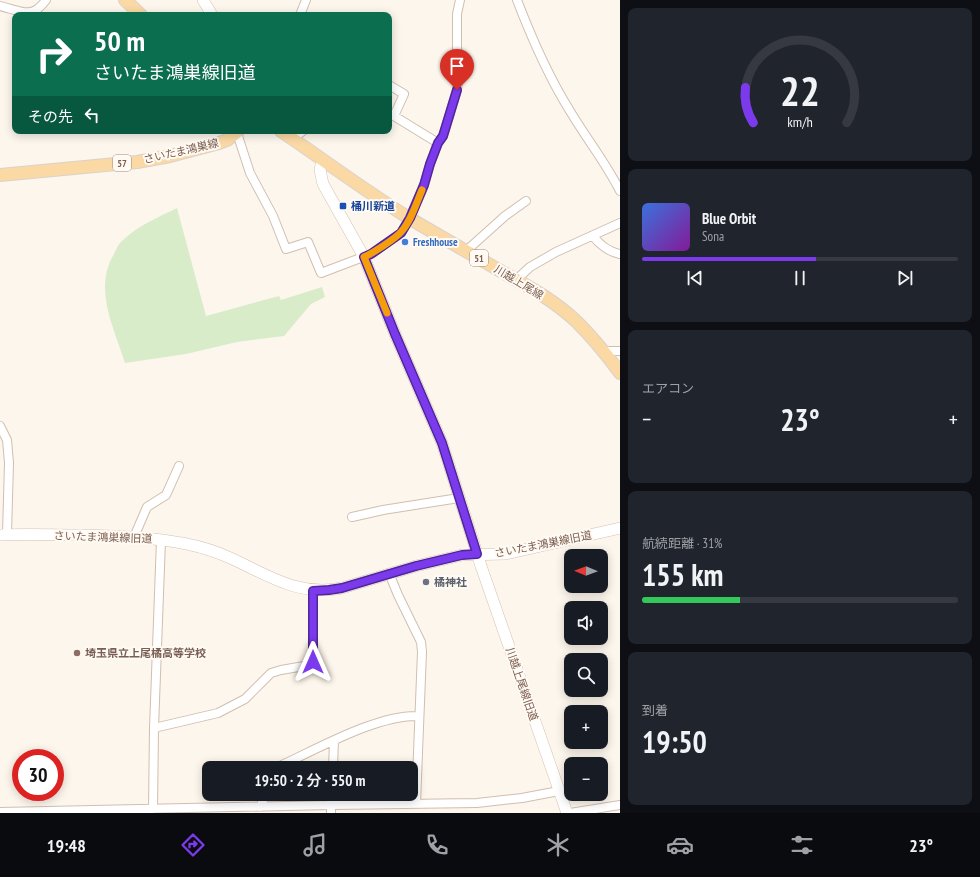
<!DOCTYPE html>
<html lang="ja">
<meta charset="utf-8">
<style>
body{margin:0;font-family:"PT Sans Narrow","Noto Sans JP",sans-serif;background:#20242c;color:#f1f3f6;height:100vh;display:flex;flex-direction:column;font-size:15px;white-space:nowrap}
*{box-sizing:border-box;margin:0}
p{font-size:13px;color:#9ea1a6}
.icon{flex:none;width:22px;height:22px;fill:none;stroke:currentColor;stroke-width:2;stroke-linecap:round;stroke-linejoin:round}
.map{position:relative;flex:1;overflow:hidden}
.details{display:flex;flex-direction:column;gap:8px;padding:8px;background:#0d0f14;width:360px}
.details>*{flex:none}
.banner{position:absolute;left:12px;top:12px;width:380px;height:122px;border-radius:8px;box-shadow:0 2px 10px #0003;background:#0b6e4f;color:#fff;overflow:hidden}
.needle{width:26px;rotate:271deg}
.fabs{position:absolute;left:564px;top:549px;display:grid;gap:8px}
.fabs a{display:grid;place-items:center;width:44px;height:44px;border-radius:8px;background:#171b24;box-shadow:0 2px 10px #0003;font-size:20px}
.speed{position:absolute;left:12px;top:749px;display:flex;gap:8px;font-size:20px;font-weight:700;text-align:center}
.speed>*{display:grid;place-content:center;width:52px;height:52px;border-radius:50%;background:#171b24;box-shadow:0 2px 10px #0003;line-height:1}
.speed .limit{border:6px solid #d22;background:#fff;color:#111}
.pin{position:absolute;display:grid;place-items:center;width:34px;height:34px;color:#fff;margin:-41px -17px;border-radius:50% 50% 50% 0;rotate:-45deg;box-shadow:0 0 4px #0007}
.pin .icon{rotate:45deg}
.me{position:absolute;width:44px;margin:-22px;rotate:0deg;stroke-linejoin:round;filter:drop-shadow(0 0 3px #0008)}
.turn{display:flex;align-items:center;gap:14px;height:84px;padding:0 16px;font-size:18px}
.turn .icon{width:52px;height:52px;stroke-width:2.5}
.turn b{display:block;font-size:28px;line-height:34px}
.then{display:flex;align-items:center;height:38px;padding:0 16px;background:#0003;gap:8px;font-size:15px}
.big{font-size:30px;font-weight:600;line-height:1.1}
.details .card{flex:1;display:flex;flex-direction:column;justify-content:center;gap:6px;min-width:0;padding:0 14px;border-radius:8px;background:#20242c}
.details .dial{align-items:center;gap:0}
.dial svg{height:104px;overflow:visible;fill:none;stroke:#363941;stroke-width:7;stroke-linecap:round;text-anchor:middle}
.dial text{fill:#f1f3f6;stroke:none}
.song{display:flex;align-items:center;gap:12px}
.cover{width:48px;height:48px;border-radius:6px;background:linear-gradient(135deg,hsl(220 70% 55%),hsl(290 70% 35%))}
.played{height:4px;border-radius:2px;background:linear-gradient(90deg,#7c3aed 55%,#363941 55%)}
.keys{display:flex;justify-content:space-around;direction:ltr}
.heat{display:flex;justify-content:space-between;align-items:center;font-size:22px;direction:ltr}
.charge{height:6px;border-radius:3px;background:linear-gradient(90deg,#34c759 31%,#363941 0)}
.trip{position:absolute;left:202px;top:761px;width:216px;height:40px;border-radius:8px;background:#171b24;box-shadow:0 2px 10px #0003;font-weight:600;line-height:40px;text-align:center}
.menu{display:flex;height:64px;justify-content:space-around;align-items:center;background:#090b0e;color:#9ea1a6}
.menu .icon{width:28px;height:28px}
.menu .active{color:#7c3aed}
.menu b{font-size:18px;color:#f1f3f6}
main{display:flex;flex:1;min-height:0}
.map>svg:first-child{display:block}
.green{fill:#d8ecc9}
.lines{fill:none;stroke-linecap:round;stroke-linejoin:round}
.street-casing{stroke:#d1beb0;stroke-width:10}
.secondary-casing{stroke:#d6c0b0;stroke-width:12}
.primary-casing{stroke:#dad1cd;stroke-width:14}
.street{stroke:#fff;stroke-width:8}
.secondary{stroke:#fff;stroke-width:11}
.primary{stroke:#fbd9a5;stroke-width:12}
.route-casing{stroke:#51269a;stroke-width:10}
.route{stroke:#7c3aed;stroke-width:7}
.slow{stroke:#f59e0b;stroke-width:7}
.transit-dot{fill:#1a4fb4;stroke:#fffaf3;stroke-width:1.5}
.shop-dot{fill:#3f7fe0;stroke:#fffaf3;stroke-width:1.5}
.worship-dot{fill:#6b7280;stroke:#fffaf3;stroke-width:1.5}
.education-dot{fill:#8d6e63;stroke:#fffaf3;stroke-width:1.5}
.labels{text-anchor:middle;stroke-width:4;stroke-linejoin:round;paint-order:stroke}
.shield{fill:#fffaf3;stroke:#a28b7f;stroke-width:1}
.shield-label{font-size:10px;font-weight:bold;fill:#7a5c4d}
.street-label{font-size:11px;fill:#7a5c4d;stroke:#fffaf3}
.transit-label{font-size:11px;font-weight:bold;fill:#164399;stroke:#fffaf3;text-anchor:start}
.shop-label{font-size:11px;font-weight:bold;fill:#366cbe;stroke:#fffaf3;text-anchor:start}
.worship-label{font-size:11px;font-weight:bold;fill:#5b616d;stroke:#fffaf3;text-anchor:start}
.education-label{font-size:11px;font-weight:bold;fill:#785e54;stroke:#fffaf3;text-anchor:start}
</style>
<main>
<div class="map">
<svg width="620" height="813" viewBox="0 0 620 813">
<rect width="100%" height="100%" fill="#fdf6ec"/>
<path class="green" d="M177 208 206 316 279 296 281 300 322 287 325 297 311 304 284 336 237 342 186 354 125 363C114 328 93 289 114 254 116 250 118 244 122 241 137 226 159 217 177 208Z"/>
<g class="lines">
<defs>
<path id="street" d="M517 0C532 39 548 76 570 111 586 138 606 163 620 191
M0 6C21 11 32 20 46 0
M300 15 306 0
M389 85 404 94 394 116 438 143
M237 133 250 173 273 216 286 249 308 242 321 273 371 254 401 233 410 218 424 185 430 164 438 143 443 136 457 90 459 71 457 47V14L460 0
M292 139 303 131
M593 236C599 244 609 252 620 254
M466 251 505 216 526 201
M516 280 530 267 556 252 620 223
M604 351H620
M0 426 7 440 9 463 7 534
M352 517 383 510 459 498
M134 537 147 507 166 495 179 466
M389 573 398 595 421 642 422 652 416 803
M154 728 218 713 245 699 271 673 281 670 310 665 313 662V591
M280 768 282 765C319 748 379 714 419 716
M333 768 334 741
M260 807 266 794
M153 809 154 728 161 540
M0 812 331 805 477 803 522 798 559 791
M331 813V794
M570 813 620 805"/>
<path id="secondary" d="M203 0 212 15
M322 161 320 170 323 184 364 257 395 334 442 443 481 566 567 813
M0 535C27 534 55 535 82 535 117 536 152 537 187 544 201 547 215 551 228 557 267 574 296 597 342 588L416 566 462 555 505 554 620 528"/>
<path id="primary" d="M125 0 141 15
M281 131C324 160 365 191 409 218 441 237 473 255 504 273 530 287 556 302 577 322 593 338 607 355 620 373
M0 175 137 162 170 156 219 143 227 140 238 131"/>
</defs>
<use href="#street" class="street-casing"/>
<use href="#secondary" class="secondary-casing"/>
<use href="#primary" class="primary-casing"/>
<use href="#street" class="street"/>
<use href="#secondary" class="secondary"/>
<use href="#primary" class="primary"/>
</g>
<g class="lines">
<defs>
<path id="route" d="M313 662V591L329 590 342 588 416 566 462 555 477 554 442 443 395 334 364 257 371 254 401 233 410 218 424 185 430 164 438 143 443 136 457 90"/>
</defs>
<use href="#route" class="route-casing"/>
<use href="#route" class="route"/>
<path class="slow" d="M387 313 364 257C373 253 395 239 401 232 411 221 416 204 422 190"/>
</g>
<rect class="transit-dot" x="339" y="202" width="8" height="8" rx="2"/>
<circle class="shop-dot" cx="405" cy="242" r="4"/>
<circle class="worship-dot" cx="426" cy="582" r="4"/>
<circle class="education-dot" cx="77" cy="653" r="4"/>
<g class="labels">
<g class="shield">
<rect x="113" y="155" width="18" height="16" rx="3"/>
<rect x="470" y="250" width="18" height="16" rx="3"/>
</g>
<g class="shield-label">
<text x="122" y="167">57</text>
<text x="479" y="262">51</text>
</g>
<g class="street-label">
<text transform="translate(181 151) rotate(-13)" y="4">さいたま鴻巣線</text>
<text transform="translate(519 282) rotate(31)" y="4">川越上尾線</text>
<text transform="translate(103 537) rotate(2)" y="4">さいたま鴻巣線旧道</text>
<text transform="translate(543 544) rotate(-11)" y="4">さいたま鴻巣線旧道</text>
<text transform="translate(522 684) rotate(71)" y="4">川越上尾線旧道</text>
</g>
<g class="transit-label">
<text x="351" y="210">桶川新道</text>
</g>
<g class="shop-label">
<text x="413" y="246">Freshhouse</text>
</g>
<g class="worship-label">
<text x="434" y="586">橘神社</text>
</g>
<g class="education-label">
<text x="85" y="657">埼玉県立上尾橘高等学校</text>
</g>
</g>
</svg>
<div class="fabs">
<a><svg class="needle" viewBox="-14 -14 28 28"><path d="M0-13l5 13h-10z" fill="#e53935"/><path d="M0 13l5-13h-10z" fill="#9ea1a6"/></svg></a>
<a><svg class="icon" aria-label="sound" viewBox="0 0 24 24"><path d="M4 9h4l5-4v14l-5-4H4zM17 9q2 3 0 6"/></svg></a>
<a><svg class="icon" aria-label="search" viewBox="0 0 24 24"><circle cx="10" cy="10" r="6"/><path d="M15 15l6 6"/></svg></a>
<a>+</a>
<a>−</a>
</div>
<div class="speed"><div class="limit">30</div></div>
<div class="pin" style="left:457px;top:90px;background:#d93025"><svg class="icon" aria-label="arrive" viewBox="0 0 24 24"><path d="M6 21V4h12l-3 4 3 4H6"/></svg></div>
<svg class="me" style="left:313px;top:662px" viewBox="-20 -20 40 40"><path d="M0-17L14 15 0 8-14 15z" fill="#7c3aed" stroke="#fff" stroke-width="4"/></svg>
<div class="trip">19:50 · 2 分 · 550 m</div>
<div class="banner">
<div class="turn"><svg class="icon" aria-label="right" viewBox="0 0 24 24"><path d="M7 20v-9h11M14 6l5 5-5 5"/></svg><div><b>50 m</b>さいたま鴻巣線旧道</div></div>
<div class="then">その先<svg class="icon" aria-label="left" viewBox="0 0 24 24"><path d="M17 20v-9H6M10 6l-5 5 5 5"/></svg></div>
</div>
</div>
<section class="details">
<div class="card dial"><svg viewBox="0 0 100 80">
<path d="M14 69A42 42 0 1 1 86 69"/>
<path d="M14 69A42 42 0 0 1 8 42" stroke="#7c3aed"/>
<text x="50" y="56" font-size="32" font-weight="700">22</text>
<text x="50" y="72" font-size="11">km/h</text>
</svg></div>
<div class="card">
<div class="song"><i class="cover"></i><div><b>Blue Orbit</b><p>Sona</p></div></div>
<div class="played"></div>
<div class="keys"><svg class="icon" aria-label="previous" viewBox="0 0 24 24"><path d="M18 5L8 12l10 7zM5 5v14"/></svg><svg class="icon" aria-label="pause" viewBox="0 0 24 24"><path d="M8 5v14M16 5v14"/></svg><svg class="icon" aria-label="next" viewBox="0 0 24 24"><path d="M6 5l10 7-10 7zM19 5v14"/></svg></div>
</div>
<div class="card"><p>エアコン</p>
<div class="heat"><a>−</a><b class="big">23°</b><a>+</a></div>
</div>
<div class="card"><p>航続距離 · 31%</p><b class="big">155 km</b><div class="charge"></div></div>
<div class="card"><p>到着</p><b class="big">19:50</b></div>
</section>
</main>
<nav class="menu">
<b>19:48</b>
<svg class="icon active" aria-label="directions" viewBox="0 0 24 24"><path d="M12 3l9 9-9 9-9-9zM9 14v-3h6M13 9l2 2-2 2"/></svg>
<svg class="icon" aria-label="music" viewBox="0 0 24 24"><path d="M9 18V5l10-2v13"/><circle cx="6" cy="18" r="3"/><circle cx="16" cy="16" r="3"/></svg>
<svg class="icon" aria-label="phone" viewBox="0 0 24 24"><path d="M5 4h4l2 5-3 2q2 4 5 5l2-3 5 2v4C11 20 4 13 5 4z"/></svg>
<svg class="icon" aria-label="climate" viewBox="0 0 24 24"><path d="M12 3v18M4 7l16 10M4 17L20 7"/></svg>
<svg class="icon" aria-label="car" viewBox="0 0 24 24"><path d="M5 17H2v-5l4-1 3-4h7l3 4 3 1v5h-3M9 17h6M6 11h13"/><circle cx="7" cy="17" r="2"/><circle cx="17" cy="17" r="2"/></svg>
<svg class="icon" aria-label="filters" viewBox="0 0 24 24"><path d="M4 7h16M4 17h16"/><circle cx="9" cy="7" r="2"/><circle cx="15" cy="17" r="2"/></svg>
<b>23°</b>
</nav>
